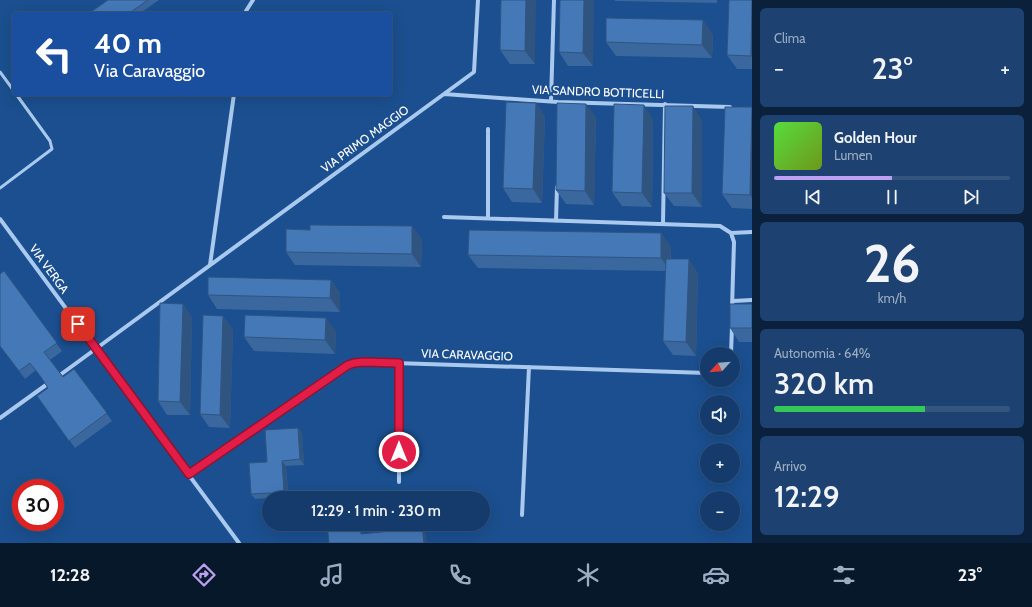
<!DOCTYPE html>
<html lang="it">
<meta charset="utf-8">
<style>
body{margin:0;font-family:Cabin,sans-serif;background:#1d4271;color:#f1f3f6;height:100vh;display:flex;flex-direction:column;font-size:15px;white-space:nowrap}
*{box-sizing:border-box;margin:0}
p{font-size:13px;color:#9dadc1}
.icon{flex:none;width:22px;height:22px;fill:none;stroke:currentColor;stroke-width:2;stroke-linecap:round;stroke-linejoin:round}
.map{position:relative;flex:1;overflow:hidden}
.drawer{display:flex;flex-direction:column;gap:8px;padding:8px;background:#0b203b;width:280px}
.drawer>*{flex:none}
.top-card{position:absolute;left:12px;top:12px;width:380px;height:84px;border-radius:4px;box-shadow:0 4px 16px #0002,0 0 0 1px #33557e;background:#1a4fa0;color:#fff;overflow:hidden}
.needle{width:26px;rotate:244deg}
.fabs{position:absolute;left:700px;top:347px;display:grid;gap:8px}
.fabs a{display:grid;place-items:center;width:40px;height:40px;border-radius:50%;background:#143b6b;box-shadow:0 4px 16px #0002,0 0 0 1px #33557e;font-size:20px}
.speed{position:absolute;left:12px;top:479px;display:flex;gap:8px;font-size:20px;font-weight:700;text-align:center}
.speed>*{display:grid;place-content:center;width:52px;height:52px;border-radius:50%;background:#143b6b;box-shadow:0 4px 16px #0002,0 0 0 1px #33557e;line-height:1}
.speed .limit{border:6px solid #d22;background:#fff;color:#111}
.pin{position:absolute;display:grid;place-items:center;width:34px;height:34px;color:#fff;margin:-17px;border-radius:8px;box-shadow:0 2px 6px #0006}
.me{position:absolute;width:44px;margin:-22px;rotate:0deg;stroke-linejoin:round;filter:drop-shadow(0 0 3px #0008)}
.turn{display:flex;align-items:center;gap:14px;height:84px;padding:0 16px;font-size:18px}
.turn .icon{width:52px;height:52px;stroke-width:2.5}
.turn b{display:block;font-size:28px;line-height:34px}
.big{font-size:30px;font-weight:600;line-height:1.1}
.drawer .widget{flex:1;display:flex;flex-direction:column;justify-content:center;gap:6px;min-width:0;padding:0 14px;border-radius:6px;background:#1d4271}
.drawer .dial{align-items:center;gap:0}
.dial b{font-size:52px;line-height:1}
.song{display:flex;align-items:center;gap:12px}
.cover{width:48px;height:48px;border-radius:6px;background:linear-gradient(135deg,hsl(110 70% 55%),hsl(80 70% 35%))}
.played{height:4px;border-radius:2px;background:linear-gradient(90deg,#bca0f2 50%,#33557e 50%)}
.keys{display:flex;justify-content:space-around;direction:ltr}
.heat{display:flex;justify-content:space-between;align-items:center;font-size:22px;direction:ltr}
.charge{height:6px;border-radius:3px;background:linear-gradient(90deg,#34c759 64%,#33557e 0)}
.trip{position:absolute;left:262px;top:491px;width:228px;height:40px;border-radius:20px;background:#143b6b;box-shadow:0 4px 16px #0002,0 0 0 1px #33557e;font-weight:600;line-height:40px;text-align:center}
.menu{display:flex;height:64px;justify-content:space-around;align-items:center;background:#08182b;color:#9dadc1}
.menu .icon{width:28px;height:28px}
.menu .active{color:#bca0f2}
.menu b{font-size:18px;color:#f1f3f6}
main{display:flex;flex:1;min-height:0}
.map>svg:first-child{display:block}
.lines{fill:none;stroke-linecap:round;stroke-linejoin:round}
.lane{stroke:#a9c9ee;stroke-width:3}
.street{stroke:#a9c9ee;stroke-width:4}
.wall{fill:#3a679d}
.shaded-wall{fill:#305480}
.building{fill:#4478b7;stroke:#305480}
.route-casing{stroke:#92132f;stroke-width:10}
.route{stroke:#e11d48;stroke-width:7}
.labels{text-anchor:middle;stroke-width:4;stroke-linejoin:round;paint-order:stroke}
.street-label{font-size:12px;fill:#fff;stroke:#1b4f8f}
</style>
<main>
<div class="map">
<svg width="752" height="543" viewBox="0 0 752 543">
<rect width="100%" height="100%" fill="#1b4f8f"/>
<g class="lines">
<path class="lane" d="M0 72 14 91
M0 188 52 149 50 141 16 94"/>
<path class="street" d="M246 14V11L253 0
M444 94 558 102 730 107
M551 101 554 0
M444 217 720 226 731 233 734 242 732 308
M488 218V129
M0 219 239 543
M556 221 557 187
M663 224 665 104
M731 233 752 232
M210 265 234 94
M733 301 752 300
M731 354 732 326
M60 375 474 72 478 0
M0 418 46 385
M189 474 354 363 364 362 707 373
M399 482V363
M522 515 529 367"/>
</g>
<path class="wall" d="M108 0H159L139 14H88Z
M501 0 535 64H510L500 50Z
M560 0 593 66H568L559 52Z
M615 0H717V3L615 1Z
M752 0V69H737L727 55Z
M713 34 712 58 616 56 606 42Z
M536 103 545 117 542 203 512 202 503 188Z
M752 108V209L732 208 722 194Z
M596 117 594 205 566 204 556 190Z
M653 119 652 207 622 206 612 192Z
M702 120V207L674 206 664 193Z
M412 226 422 240 421 267 295 265 286 252 310 230Z
M661 233 671 247V259L698 273 696 356 673 355 663 341 666 271 478 268 468 255Z
M4 271 62 351 50 360 63 377 74 369 112 421 75 448 37 396 48 388 36 370 25 379 0 346Z
M331 280 340 293V312L217 309 208 295Z
M183 304 192 318 190 415H167L158 401Z
M752 304V342H739L730 328Z
M223 316 233 330 230 428 209 427 200 414Z
M336 331 335 354 254 351 244 337Z
M298 428 302 433 304 465 286 466 288 492 305 491 309 496V498H269L255 499 251 494Z
M273 524H311V528L277 531 273 525Z"/>
<path class="shaded-wall" d="M526 0H536L535 64 525 51Z
M584 0H594L593 66 583 53Z
M752 19V57L751 56Z
M703 20 713 34 712 58 702 45Z
M536 103 545 117 542 203 533 189Z
M586 104 596 117 594 205 585 191Z
M644 105 653 119 652 207 642 193Z
M693 106 702 120V207L692 193Z
M752 108V198L750 195Z
M412 226 422 240 421 267 412 254Z
M661 233 671 247 670 271 661 258Z
M689 259 698 273 696 356 686 342Z
M331 280 340 293V312L330 298Z
M183 304 192 318 190 415 180 402Z
M223 316 233 330 230 428 220 415Z
M326 318 336 331 335 354 325 340Z
M298 428 302 433 304 465 300 459Z
M282 461 286 466 288 497 284 492Z
M305 491 309 496V498H306Z
M308 524H311V528Z
M360 524H363L364 539 361 534Z
M422 524H425L427 543H424Z"/>
<path class="building" d="M108 0H148L128 14H88Z
M501 0H526L525 51 500 50Z
M560 0H584L583 53 559 52Z
M729 0H752L751 56 727 55Z
M606 18 703 20 702 45 606 42Z
M506 102 536 103 533 189 503 188Z
M557 103 586 104 585 191 556 190Z
M614 104 644 105 642 193 612 192Z
M665 106H693L692 193H664Z
M725 107H752L750 195 722 194Z
M310 225 412 226V254L286 252V229L310 230Z
M469 230 661 233V258L468 255Z
M666 259H689L686 342 663 341Z
M4 271 57 343 44 352 63 377 74 369 107 413 69 441 37 396 48 388 41 377 30 363 19 371 0 346V274Z
M208 277 331 280 330 298 208 295Z
M160 303 183 304 180 402 158 401Z
M730 304H752V328H730Z
M203 315 223 316 220 415 200 414Z
M245 315 326 318 325 340 244 337Z
M298 428 300 459 282 461 284 492 305 491 306 498H271V493L251 494 249 463 267 462 265 430Z
M273 524H294L273 525Z
M327 524H360L361 534 391 531V524H422L424 543H329Z"/>
<g class="lines">
<defs>
<path id="route" d="M78 324 189 474 348 365 354 363 364 362 399 363V452"/>
</defs>
<use href="#route" class="route-casing"/>
<use href="#route" class="route"/>
</g>
<g class="labels">
<g class="street-label">
<text transform="translate(598 92) rotate(2)" y="4">VIA SANDRO BOTTICELLI</text>
<text transform="translate(365 139) rotate(-36)" y="4">VIA PRIMO MAGGIO</text>
<text transform="translate(49 269) rotate(54)" y="4">VIA VERGA</text>
<text transform="translate(467 355) rotate(2)" y="4">VIA CARAVAGGIO</text>
</g>
</g>
</svg>
<div class="fabs">
<a><svg class="needle" viewBox="-14 -14 28 28"><path d="M0-13l5 13h-10z" fill="#e53935"/><path d="M0 13l5-13h-10z" fill="#9dadc1"/></svg></a>
<a><svg class="icon" aria-label="sound" viewBox="0 0 24 24"><path d="M4 9h4l5-4v14l-5-4H4zM17 9q2 3 0 6"/></svg></a>
<a>+</a>
<a>−</a>
</div>
<div class="speed"><div class="limit">30</div></div>
<div class="pin" style="left:78px;top:324px;background:#d93025"><svg class="icon" aria-label="arrive" viewBox="0 0 24 24"><path d="M6 21V4h12l-3 4 3 4H6"/></svg></div>
<svg class="me" style="left:399px;top:452px" viewBox="-20 -20 40 40"><circle r="17" fill="#e11d48" stroke="#fff" stroke-width="3"/><path d="M0-11L8 9 0 5-8 9z" fill="#fff"/></svg>
<div class="trip">12:29 · 1 min · 230 m</div>
<div class="top-card">
<div class="turn"><svg class="icon" aria-label="left" viewBox="0 0 24 24"><path d="M17 20v-9H6M10 6l-5 5 5 5"/></svg><div><b>40 m</b>Via Caravaggio</div></div>
</div>
</div>
<section class="drawer">
<div class="widget"><p>Clima</p>
<div class="heat"><a>−</a><b class="big">23°</b><a>+</a></div>
</div>
<div class="widget">
<div class="song"><i class="cover"></i><div><b>Golden Hour</b><p>Lumen</p></div></div>
<div class="played"></div>
<div class="keys"><svg class="icon" aria-label="previous" viewBox="0 0 24 24"><path d="M18 5L8 12l10 7zM5 5v14"/></svg><svg class="icon" aria-label="pause" viewBox="0 0 24 24"><path d="M8 5v14M16 5v14"/></svg><svg class="icon" aria-label="next" viewBox="0 0 24 24"><path d="M6 5l10 7-10 7zM19 5v14"/></svg></div>
</div>
<div class="widget dial"><b>26</b><p>km/h</p></div>
<div class="widget"><p>Autonomia · 64%</p><b class="big">320 km</b><div class="charge"></div></div>
<div class="widget"><p>Arrivo</p><b class="big">12:29</b></div>
</section>
</main>
<nav class="menu">
<b>12:28</b>
<svg class="icon active" aria-label="directions" viewBox="0 0 24 24"><path d="M12 3l9 9-9 9-9-9zM9 14v-3h6M13 9l2 2-2 2"/></svg>
<svg class="icon" aria-label="music" viewBox="0 0 24 24"><path d="M9 18V5l10-2v13"/><circle cx="6" cy="18" r="3"/><circle cx="16" cy="16" r="3"/></svg>
<svg class="icon" aria-label="phone" viewBox="0 0 24 24"><path d="M5 4h4l2 5-3 2q2 4 5 5l2-3 5 2v4C11 20 4 13 5 4z"/></svg>
<svg class="icon" aria-label="climate" viewBox="0 0 24 24"><path d="M12 3v18M4 7l16 10M4 17L20 7"/></svg>
<svg class="icon" aria-label="car" viewBox="0 0 24 24"><path d="M5 17H2v-5l4-1 3-4h7l3 4 3 1v5h-3M9 17h6M6 11h13"/><circle cx="7" cy="17" r="2"/><circle cx="17" cy="17" r="2"/></svg>
<svg class="icon" aria-label="filters" viewBox="0 0 24 24"><path d="M4 7h16M4 17h16"/><circle cx="9" cy="7" r="2"/><circle cx="15" cy="17" r="2"/></svg>
<b>23°</b>
</nav>
